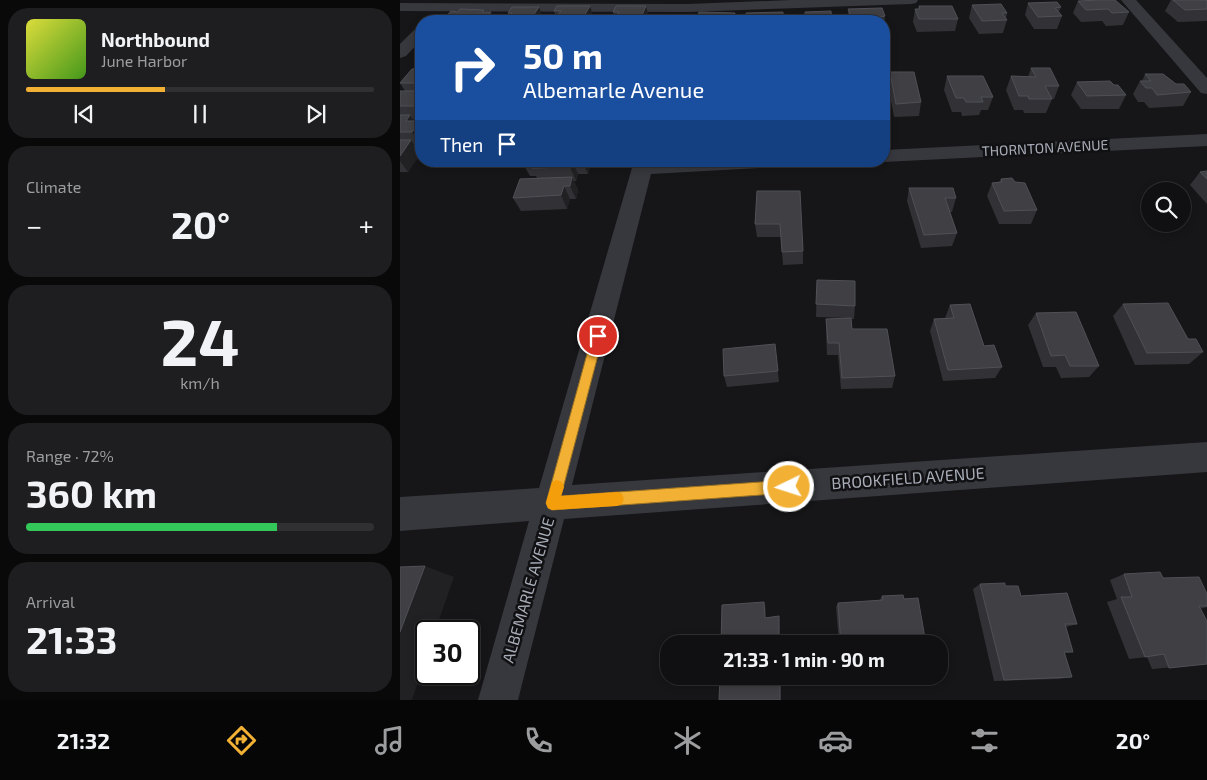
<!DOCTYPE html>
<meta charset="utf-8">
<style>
body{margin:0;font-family:"Exo 2",sans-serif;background:#1e1e20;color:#f1f3f6;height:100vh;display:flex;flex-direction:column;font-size:19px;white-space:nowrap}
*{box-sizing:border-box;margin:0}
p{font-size:16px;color:#9c9d9f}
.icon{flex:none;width:28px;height:28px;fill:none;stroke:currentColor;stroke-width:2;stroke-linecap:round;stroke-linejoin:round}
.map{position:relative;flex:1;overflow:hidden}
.side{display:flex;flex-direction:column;gap:8px;padding:8px;background:#09090a;width:400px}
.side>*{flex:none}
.top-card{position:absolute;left:15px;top:15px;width:475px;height:152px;border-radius:20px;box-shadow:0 2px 8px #0003,0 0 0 1px #303032;background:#1a4fa0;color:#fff;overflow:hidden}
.fabs{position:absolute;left:741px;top:182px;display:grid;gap:10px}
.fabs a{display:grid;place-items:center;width:50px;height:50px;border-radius:50%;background:#101012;box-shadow:0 2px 8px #0003,0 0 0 1px #303032;font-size:25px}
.speed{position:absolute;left:15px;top:620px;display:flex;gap:10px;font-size:25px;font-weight:700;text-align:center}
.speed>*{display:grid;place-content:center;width:65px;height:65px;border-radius:50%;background:#101012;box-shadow:0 2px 8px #0003,0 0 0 1px #303032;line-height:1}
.speed .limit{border:2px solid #111;border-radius:8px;background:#fff;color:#111}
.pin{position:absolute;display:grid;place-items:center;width:42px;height:42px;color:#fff;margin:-21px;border:2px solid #fff;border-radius:50%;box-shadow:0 1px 5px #0007}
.me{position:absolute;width:55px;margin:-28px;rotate:266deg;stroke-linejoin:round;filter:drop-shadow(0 0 4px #0008)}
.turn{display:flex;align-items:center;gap:18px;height:105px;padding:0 25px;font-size:22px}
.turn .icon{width:65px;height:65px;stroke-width:2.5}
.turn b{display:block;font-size:35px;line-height:42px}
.then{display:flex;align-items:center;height:48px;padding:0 25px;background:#0003;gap:10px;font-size:19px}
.big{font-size:38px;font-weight:700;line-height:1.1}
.side .widget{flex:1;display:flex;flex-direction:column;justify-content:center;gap:8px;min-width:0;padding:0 18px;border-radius:20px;background:#1e1e20}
.side .dial{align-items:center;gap:0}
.dial b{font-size:65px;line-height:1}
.song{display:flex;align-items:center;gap:15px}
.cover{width:60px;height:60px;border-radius:8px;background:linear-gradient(135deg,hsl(60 70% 55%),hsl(100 70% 35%))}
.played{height:5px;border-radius:2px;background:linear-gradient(90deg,#f2b134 40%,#303032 40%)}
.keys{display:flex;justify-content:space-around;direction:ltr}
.heat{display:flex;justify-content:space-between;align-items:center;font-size:28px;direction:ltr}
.charge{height:8px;border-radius:4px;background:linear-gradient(90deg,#34c759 72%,#303032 0)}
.trip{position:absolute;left:260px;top:635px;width:288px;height:50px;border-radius:20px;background:#101012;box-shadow:0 2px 8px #0003,0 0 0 1px #303032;font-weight:700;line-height:50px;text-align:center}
.menu{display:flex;height:80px;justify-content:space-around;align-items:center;background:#060607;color:#9c9d9f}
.menu .icon{width:35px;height:35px}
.menu .selected{color:#f2b134}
.menu b{font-size:22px;color:#f1f3f6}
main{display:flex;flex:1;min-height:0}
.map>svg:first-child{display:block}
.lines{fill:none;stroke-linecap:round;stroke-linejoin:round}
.minor{fill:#37383d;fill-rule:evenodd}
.wall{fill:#323236}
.shaded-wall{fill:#212124}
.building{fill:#3f3f44;stroke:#4f5156}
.route{fill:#f2b134;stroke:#9d7322}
.slow{fill:#f59e0b}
.labels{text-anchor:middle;stroke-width:5;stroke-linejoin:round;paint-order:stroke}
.far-street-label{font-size:14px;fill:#a8adb8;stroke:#111113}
.street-label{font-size:16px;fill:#a8adb8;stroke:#111113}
</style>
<main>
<section class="side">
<div class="widget">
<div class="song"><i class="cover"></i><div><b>Northbound</b><p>June Harbor</p></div></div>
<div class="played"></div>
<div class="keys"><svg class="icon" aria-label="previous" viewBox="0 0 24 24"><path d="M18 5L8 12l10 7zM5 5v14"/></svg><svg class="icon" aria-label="pause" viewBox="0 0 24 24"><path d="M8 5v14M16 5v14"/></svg><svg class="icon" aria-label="next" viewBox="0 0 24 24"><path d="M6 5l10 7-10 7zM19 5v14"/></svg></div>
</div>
<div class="widget"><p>Climate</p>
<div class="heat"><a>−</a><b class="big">20°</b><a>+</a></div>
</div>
<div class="widget dial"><b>24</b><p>km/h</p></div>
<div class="widget"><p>Range · 72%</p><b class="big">360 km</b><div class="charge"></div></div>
<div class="widget"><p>Arrival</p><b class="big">21:33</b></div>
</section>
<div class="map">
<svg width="807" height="700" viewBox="0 0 807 700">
<rect width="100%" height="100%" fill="#161618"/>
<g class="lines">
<path class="minor" d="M391 0H518L516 3 511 4 288 12 0 11V3L288 4Z
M721 0H736L807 78V94L801 93Z
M21 26V40L6 56 0 58V44L16 28Z
M807 134V146L484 162 481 161H484V150Z
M234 161H389L386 165 379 167 251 174 172 485 807 442V472L164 519 118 700H78L129 521 0 531V497L139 488Z"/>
</g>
<path class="wall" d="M771 0H806L807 1V21L778 22 765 11Z
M678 1 729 12 723 25 706 26 702 21 681 22 673 13Z
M628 3 661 7 659 12 662 16 657 29H634L625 15Z
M572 5 607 13 606 19 607 20 603 33 579 34 569 18Z
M190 6 194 19 192 21H157L154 11Z
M246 6 249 18 248 21H216L213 12Z
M519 6 558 19 555 31 517 32 513 22 515 9H518Z
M112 7 144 20 143 21H109L108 19 109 17 108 13Z
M448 9 485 16 484 29V21H448Z
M84 10 85 12H91L95 21H47L45 18 58 12Z
M299 12 336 21H299L298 17Z
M383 12V21H346Z
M631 68 659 86 654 99H652L646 113H624L623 110H614L606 90 611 76 628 77Z
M21 69V119H13L14 121 21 122V146H15L20 154 8 172H0V91H5L0 83Z
M490 72 521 102 519 116 494 117 488 85Z
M745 74 776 84 791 92 783 106 749 108 744 102H738L733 94 740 81H742Z
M547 76 593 97 588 110H581L579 115 562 116 561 112H552L544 90Z
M677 82 714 85 726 95 719 109H681L671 95Z
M123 161H190L191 163 188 174H178L176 181H174L178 190 176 199H170L167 209 121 211 113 198 137 178 136 176H130L122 162Z
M807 171V204L790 185 800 172Z
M601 179 637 210 631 224H599L587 196 592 183 599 182Z
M509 188 556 198 552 212H550L557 233 552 246 521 248 507 201Z
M357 191 403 251V264L383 265 381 237H357L355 224Z
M417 280 455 306 454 319H451L452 329 495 376 492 388 441 389 438 355H427L426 332V319L448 318 416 317Z
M723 304 788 339 803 352 789 364 735 365 713 316Z
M550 305 602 367 595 378 543 381 530 331 534 319 545 318Z
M636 313 699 366 689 377 661 378 656 367H643L628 325Z
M375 344 379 382 327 387 324 376Z
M724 574 763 578 807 594V607L800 609 807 664 752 669 747 657 729 659 707 602 717 599 710 580Z
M580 584 605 586 621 596 677 624 666 627 673 652 665 653 672 677 659 679 594 681 573 589Z
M482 596 504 599 526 644H439L436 607 438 603 479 601Z"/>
<path class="shaded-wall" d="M190 6 194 19 192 21H166L165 18Z
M246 6 249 18 248 21H244L242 15Z
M139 7 144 20 143 21H132L131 19Z
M84 10 87 17 91 12 95 21H85L82 12Z
M10 115 17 126 21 121V146L12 132 6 121Z
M11 140 20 154 8 172 0 161V156Z
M172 161 178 174 176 181 170 167Z
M182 161H190L191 163 188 174Z
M172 177 178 190 176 199 170 186Z
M164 186 170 199 167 209 161 195Z
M25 566 54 577 35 631H26V658L12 700H0V632Z
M364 602 366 607V622L365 618Z
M379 616 380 620V644H379Z
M380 676H381V700H380Z"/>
<path class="building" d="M700 0H715L729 12 712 13 708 9 686 10 678 1Z
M773 0H806L807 1V9L785 10Z
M657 2 661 7 655 8 662 16 638 17 628 3Z
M601 4 607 13H602L607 20 582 21 572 5Z
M157 6H190L184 16 165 18 167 15H158L161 11H154Z
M216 6H246L242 15H217L219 12H213Z
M519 6H552L558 19H519L515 9H520Z
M112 7H139L131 19H108L112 13H108Z
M482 8 485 16 479 17 480 20 453 21 448 9Z
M60 9 84 10 82 12H91L84 20 45 18 51 11 58 12Z
M431 11 432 21H406L405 12Z
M299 12 335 13 334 21H304V16L298 17Z
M383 12V20H373V21H346V13Z
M631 68H650L659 86H645L652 99H629L628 96H619L611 76 636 77Z
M12 69H21V83H0Z
M490 72H514L521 102 496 104Z
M745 74H763L776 84H784L791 92 757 95 752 88H746L740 81H751Z
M547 76H583L593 97H581L583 102H566L564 98H556Z
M710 81 714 85H718L726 95 687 96 677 82Z
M0 91H21V106H0Z
M0 115H10L6 121H21L12 132H0Z
M0 140H11L0 156Z
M123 161H172L170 167 132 168 135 162H122Z
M807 171V179L800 172Z
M172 177 170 186H164L161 195 113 198 120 179Z
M612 178 615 182 625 183 637 210 604 211 592 183 602 182 601 179Z
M509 188H553L556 198H545L557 233 524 235Z
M357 191H400L403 251 382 252 380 224H355Z
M417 280 455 281V306L416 304Z
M768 303 788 339H796L803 352 747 353 723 304Z
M570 304 584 346 594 345 602 367 548 370 534 319 554 318 550 305Z
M676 312 699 366H670L665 355 651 356 636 313Z
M451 318 452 329H487L495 376 442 378 439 343H428L426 319Z
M375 344 378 371 324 376 323 349Z
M25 566 0 632V567Z
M760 572 763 578 799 577 807 594V606H799L807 621V664L769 668 764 654 745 657 721 597H732L724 574Z
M605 583V586H618L621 596 667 593 677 624H665L673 652H664L672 677 604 680 580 584Z
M503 595 504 599 518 598 526 644H441L438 603 483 600 482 596Z
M364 602 365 618 379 616V644H321L322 605Z
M320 676H380V700H319Z"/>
<path class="route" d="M198 331 203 336 161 496 389 480 393 482 395 487 393 491 389 493 152 510 148 508 146 503 192 336Z"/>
<path class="slow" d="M157 480 162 482 164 487 161 496 217 492 222 494 224 499 222 504 217 506 152 510 148 508 146 503 152 482Z"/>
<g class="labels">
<g class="far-street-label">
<text transform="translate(645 148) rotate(-3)" y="5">THORNTON AVENUE</text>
</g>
<g class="street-label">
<text transform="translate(508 478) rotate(-4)" y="6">BROOKFIELD AVENUE</text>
<text transform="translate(128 590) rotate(-74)" y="6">ALBEMARLE AVENUE</text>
</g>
</g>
</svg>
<div class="fabs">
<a><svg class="icon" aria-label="search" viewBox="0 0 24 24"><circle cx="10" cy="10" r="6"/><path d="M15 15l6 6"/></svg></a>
</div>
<div class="speed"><div class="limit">30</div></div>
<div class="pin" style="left:198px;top:336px;background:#d93025"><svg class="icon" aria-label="arrive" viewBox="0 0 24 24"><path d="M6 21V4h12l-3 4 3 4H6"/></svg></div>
<svg class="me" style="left:389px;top:487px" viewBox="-20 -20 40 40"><circle r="17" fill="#f2b134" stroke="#fff" stroke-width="3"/><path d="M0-11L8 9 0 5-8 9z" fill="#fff"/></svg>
<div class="trip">21:33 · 1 min · 90 m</div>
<div class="top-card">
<div class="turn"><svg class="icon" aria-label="right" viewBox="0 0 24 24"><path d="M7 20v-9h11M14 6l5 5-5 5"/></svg><div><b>50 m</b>Albemarle Avenue</div></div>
<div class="then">Then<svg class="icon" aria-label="arrive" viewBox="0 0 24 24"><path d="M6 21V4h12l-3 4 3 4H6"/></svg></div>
</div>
</div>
</main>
<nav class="menu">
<b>21:32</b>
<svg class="icon selected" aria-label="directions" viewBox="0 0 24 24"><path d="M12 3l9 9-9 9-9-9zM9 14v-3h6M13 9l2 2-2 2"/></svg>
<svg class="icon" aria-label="music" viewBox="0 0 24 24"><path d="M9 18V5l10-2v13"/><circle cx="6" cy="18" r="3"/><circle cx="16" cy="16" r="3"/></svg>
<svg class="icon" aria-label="phone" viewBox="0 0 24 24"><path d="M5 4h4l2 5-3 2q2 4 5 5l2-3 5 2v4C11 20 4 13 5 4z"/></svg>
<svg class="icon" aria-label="climate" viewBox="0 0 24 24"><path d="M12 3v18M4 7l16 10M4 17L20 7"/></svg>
<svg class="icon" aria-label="car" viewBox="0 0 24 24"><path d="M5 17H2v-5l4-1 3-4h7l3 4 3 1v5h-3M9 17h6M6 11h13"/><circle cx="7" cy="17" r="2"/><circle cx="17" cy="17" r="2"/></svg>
<svg class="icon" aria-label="filters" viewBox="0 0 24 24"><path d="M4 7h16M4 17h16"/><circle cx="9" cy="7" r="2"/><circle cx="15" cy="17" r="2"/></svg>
<b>20°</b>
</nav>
